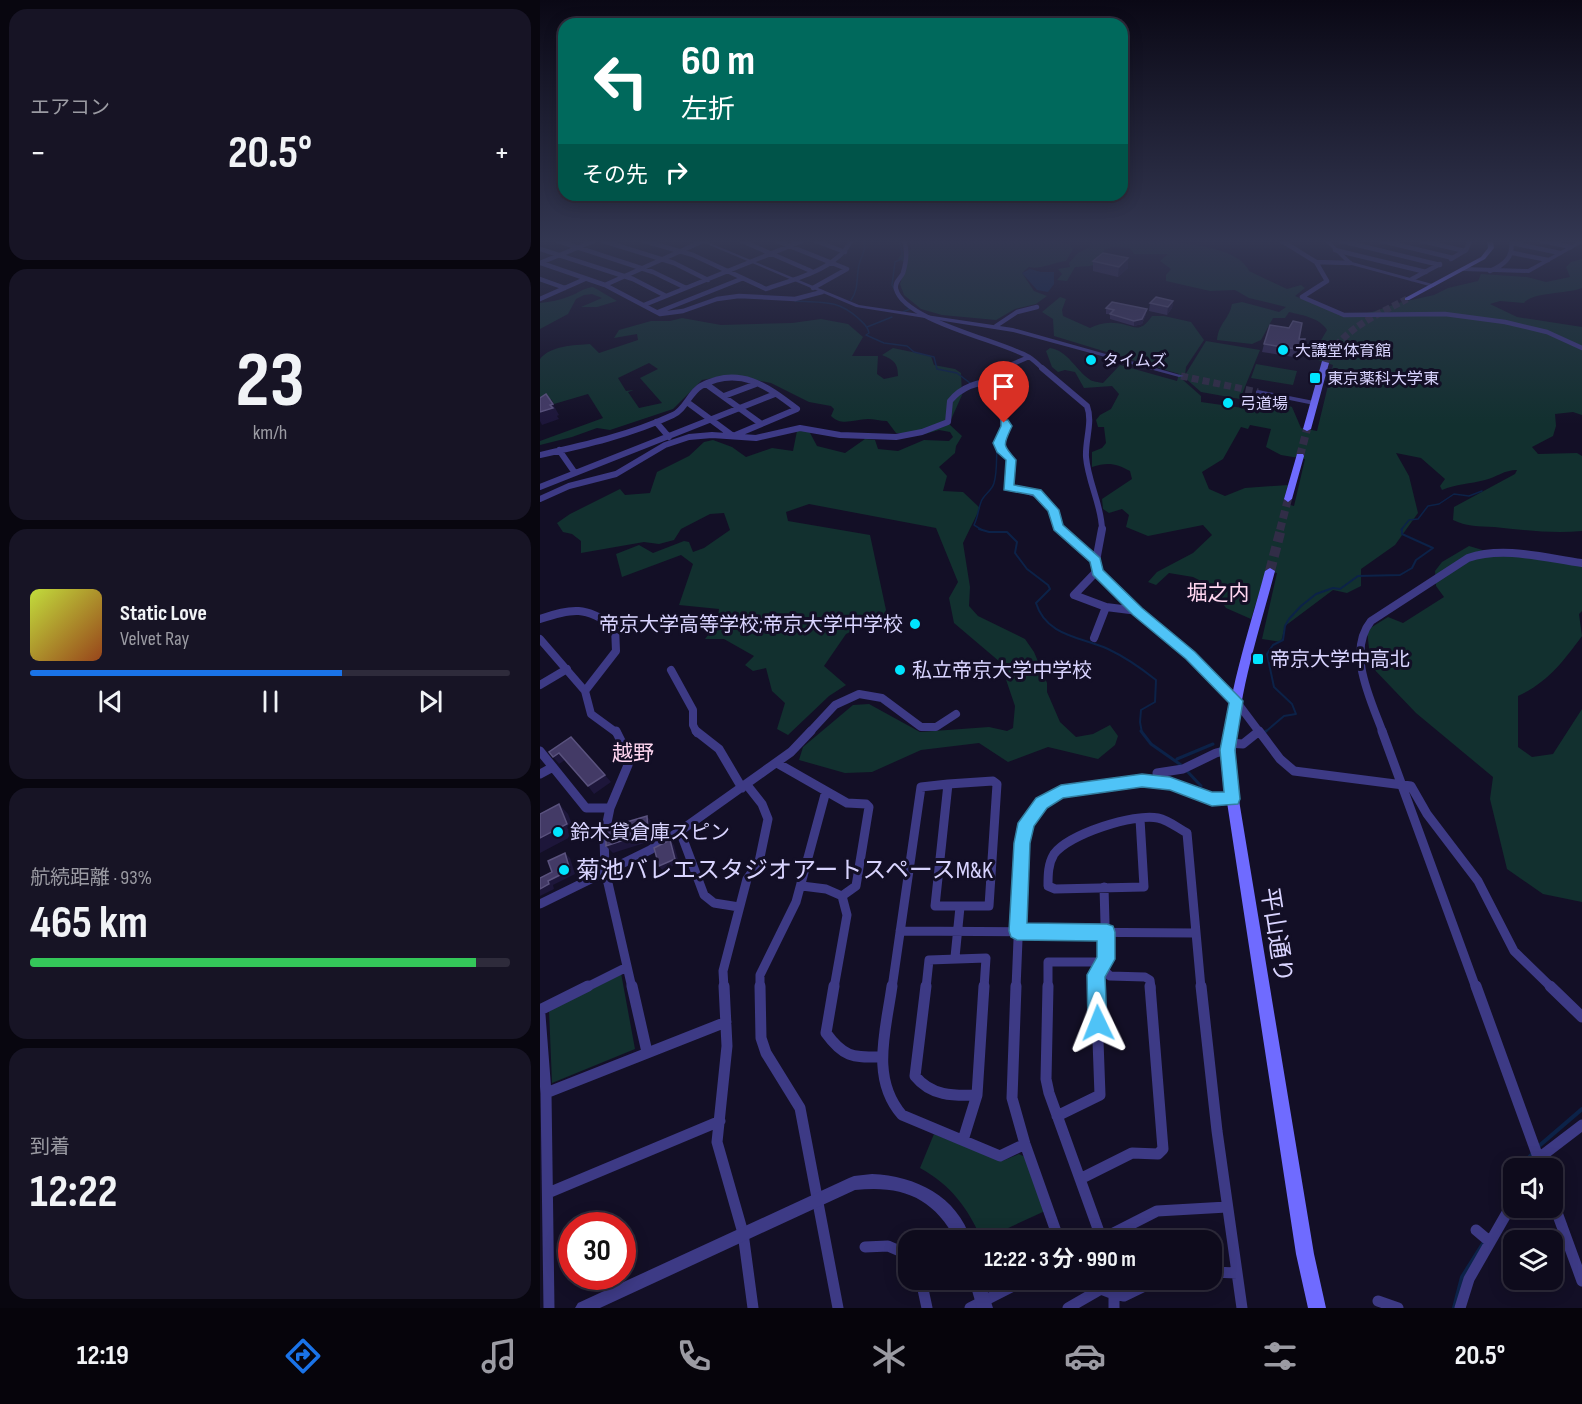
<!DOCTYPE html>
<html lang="ja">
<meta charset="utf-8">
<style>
body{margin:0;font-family:"Sofia Sans Condensed","Noto Sans JP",sans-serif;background:#171425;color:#f1f3f6;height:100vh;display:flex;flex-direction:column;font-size:22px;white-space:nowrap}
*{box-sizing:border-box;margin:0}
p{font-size:20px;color:#9b9ba3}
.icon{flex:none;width:33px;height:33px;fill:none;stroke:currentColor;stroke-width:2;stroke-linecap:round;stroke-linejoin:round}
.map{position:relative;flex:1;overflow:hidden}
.details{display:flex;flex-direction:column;gap:9px;padding:9px;background:#08060f;width:540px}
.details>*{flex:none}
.hud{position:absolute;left:18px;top:18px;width:570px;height:183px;border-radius:18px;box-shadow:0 3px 15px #0003,0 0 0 2px #2e2b3b;background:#00695c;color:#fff;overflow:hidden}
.fabs{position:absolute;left:963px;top:1158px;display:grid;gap:12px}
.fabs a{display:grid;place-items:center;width:60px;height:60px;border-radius:12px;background:#0e0b1c;box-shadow:0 3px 15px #0003,0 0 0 2px #2e2b3b;font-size:30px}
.speed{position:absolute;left:18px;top:1212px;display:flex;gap:12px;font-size:30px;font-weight:700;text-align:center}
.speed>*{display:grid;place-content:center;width:78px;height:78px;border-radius:50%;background:#0e0b1c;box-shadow:0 3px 15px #0003,0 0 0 2px #2e2b3b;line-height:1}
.speed .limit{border:9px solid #d22;background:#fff;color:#111}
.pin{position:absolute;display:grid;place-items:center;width:51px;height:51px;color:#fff;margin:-62px -26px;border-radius:50% 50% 50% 0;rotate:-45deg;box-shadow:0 0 6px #0007}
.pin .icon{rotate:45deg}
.me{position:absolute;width:66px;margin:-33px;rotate:358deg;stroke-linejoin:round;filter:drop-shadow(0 0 4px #0008)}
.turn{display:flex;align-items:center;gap:21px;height:126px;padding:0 24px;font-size:27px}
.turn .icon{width:78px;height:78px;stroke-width:2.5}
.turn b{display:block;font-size:42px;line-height:51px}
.then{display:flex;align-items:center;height:57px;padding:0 24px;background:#0003;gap:12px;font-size:22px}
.big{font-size:45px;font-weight:700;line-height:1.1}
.details .tile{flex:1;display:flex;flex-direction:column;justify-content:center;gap:9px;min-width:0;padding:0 21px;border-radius:18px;background:#171425}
.details .dial{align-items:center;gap:0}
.dial b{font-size:78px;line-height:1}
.song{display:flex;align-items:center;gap:18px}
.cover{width:72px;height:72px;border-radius:9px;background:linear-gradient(135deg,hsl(70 70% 55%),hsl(20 70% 35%))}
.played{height:6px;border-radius:3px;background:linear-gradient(90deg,#1a73e8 65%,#2e2b3b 65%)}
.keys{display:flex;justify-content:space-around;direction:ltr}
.heat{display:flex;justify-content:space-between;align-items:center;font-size:33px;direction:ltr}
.charge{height:9px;border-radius:4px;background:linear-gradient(90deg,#34c759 93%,#2e2b3b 0)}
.trip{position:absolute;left:358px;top:1230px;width:324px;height:60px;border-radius:18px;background:#0e0b1c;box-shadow:0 3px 15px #0003,0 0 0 2px #2e2b3b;font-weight:700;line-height:60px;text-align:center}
.dock{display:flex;height:96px;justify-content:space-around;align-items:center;background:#06040b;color:#9b9ba3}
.dock .icon{width:42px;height:42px}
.dock .current{color:#1a73e8}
.dock b{font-size:27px;color:#f1f3f6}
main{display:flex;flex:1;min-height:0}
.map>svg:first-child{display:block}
.green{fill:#12302f;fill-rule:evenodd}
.water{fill:#0c2248}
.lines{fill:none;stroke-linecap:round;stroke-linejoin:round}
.stream-far3{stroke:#0c2248;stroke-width:1.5}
.stream-far2{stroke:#0c2248;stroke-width:2}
.stream-far1{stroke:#0c2248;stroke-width:3}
.stream{stroke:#0c2248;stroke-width:4}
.tertiary-tunnel{stroke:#312d47;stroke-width:7;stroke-dasharray:7 4;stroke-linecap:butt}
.secondary-tunnel-far2{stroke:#312d47;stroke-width:7;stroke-dasharray:7 3;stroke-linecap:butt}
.secondary-tunnel-far1{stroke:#312d47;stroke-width:8;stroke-dasharray:8 4;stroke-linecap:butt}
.secondary-tunnel{stroke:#312d47;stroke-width:10;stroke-dasharray:10 5;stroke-linecap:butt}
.minor-far4{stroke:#3d3a85;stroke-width:4.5}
.minor-far3{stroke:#3d3a85;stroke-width:6}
.minor-far2{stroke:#3d3a85;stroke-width:8}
.minor-far1{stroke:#3d3a85;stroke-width:9}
.minor{stroke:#3d3a85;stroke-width:11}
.tertiary{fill:#3d3a85;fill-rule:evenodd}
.secondary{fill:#6f6bff;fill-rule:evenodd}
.wall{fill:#312854}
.shaded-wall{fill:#1d163a}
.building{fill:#433a66;stroke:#5a527e;stroke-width:1.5}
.route{fill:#4fc3f7;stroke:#337fa1;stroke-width:1.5}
.poi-dot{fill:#00e5ff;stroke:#130f26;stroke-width:2}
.labels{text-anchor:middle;stroke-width:6;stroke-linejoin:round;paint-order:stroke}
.far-poi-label{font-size:16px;fill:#d9d4ff;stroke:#130f26;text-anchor:start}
.poi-label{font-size:20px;fill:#d9d4ff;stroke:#130f26;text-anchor:start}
.neighbourhood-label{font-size:21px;fill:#ffd6f0;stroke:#130f26}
.near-poi-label{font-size:24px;fill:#d9d4ff;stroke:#130f26;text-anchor:start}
.near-street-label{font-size:24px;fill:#d9d4ff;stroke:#130f26}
</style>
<main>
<section class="details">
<div class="tile"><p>エアコン</p>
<div class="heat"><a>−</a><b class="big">20.5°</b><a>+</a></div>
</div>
<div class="tile dial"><b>23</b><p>km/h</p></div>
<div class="tile">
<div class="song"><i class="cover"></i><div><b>Static Love</b><p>Velvet Ray</p></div></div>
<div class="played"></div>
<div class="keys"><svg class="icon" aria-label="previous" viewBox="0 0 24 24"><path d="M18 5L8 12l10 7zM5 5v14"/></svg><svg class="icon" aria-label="pause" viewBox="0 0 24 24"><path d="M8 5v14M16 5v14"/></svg><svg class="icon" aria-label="next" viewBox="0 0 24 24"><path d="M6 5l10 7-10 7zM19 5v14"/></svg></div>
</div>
<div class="tile"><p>航続距離 · 93%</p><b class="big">465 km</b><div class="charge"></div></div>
<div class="tile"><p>到着</p><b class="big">12:22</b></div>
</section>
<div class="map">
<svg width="1042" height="1308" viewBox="0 0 1042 1308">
<rect width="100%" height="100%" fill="#130f26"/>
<path class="green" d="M368 241H514L530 245 533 249 526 261C514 262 500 270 489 267L482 273 494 291 507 296 496 304 475 309 456 320 402 315 381 309 364 295 360 284 367 263 358 259 361 254 371 249Z
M555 241C589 241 693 236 709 271L747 289 761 285 765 288 755 296 794 312 815 315 832 312 862 302 894 295 908 288 938 281 941 274 987 277 1006 282 1030 277 1026 267 1031 262 1042 259V288C1027 294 992 292 984 303L960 301 950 304 977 317 1042 327V415L1033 412 1015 414 1016 426 1013 436 992 447 998 454 1037 453 1042 456V531C1012 534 984 530 954 527 938 526 928 527 913 520L914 507 975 474 977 470C964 470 957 477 945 480 930 484 916 484 902 490L900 486 905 479 881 458 856 453 869 476 878 513 855 545 821 569V586L807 593 793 590 745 626 741 642 722 639 737 573 726 571 711 619 686 608 671 586 653 577 629 573 616 585 608 582 617 572 653 553 672 535 663 525 608 536 586 527 589 515 582 509 569 513 563 509 562 499 592 479 590 471C576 463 567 462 552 467V452L562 448 566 443 564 427H558L556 420 560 415 571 409 579 394 572 386 544 388 535 372 525 370 518 372 512 367 506 351 510 348C528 351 535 369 549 379 552 382 559 382 563 383L580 365 637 381 639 374 514 336 513 319 502 312 520 297 526 299 522 310 523 316 550 328C557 325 565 322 574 323 592 323 598 337 612 316H624L651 322 664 340 646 367 645 375 666 341 720 350 700 399 661 392 644 377 643 380 661 396V402L703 408C720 396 733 401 752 407L761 428 777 431 793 365 772 358 767 352 780 342 787 330C780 318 762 315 749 312L745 318H733L721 340 712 344 677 340C679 322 689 320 692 304L702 302 739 312 746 307 709 298 695 290 670 291 626 281V275L631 269 620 261 628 254H594L590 248 572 247 564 250 559 263 550 266 535 267 527 281 517 280 522 274 518 269 530 267 529 263 538 253 550 247V243ZM710 425 731 429 726 447 741 455 765 459 754 506 743 503 748 485 705 488 685 496 669 489 662 472 683 459 701 427 708 429Z
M53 287 77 301 57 307H41L62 298 52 294 44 295 36 299 28 314 0 329V303C10 302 20 300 30 296 39 293 43 288 53 287Z
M142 318 181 325 252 323 281 319 308 324 323 337 312 356H338L337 374 344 379 358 376C358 363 354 360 342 355L353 348 391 356 394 365 415 369 421 373 422 395 409 424 422 436 416 446 415 453 399 467 407 476 403 491 423 492 440 508 423 543 430 587 429 606 438 616 485 639 494 652 507 683V692L520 722 536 737 553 734 570 725 578 736 575 745 558 759 508 747 468 762 439 743 381 750 332 772 305 773 259 760 263 747 313 705 329 704 380 732 449 727 467 731 473 728 475 706 460 662 414 623 409 598 418 582 396 528 269 504 246 512 248 521 330 535 346 610 344 615 306 634 284 666 306 685 289 696 248 735 237 729 245 703 232 691 226 668 213 671 205 665 214 656 184 639H165L177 624 179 609 139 605 153 564 141 555 82 577 76 554 99 545 113 553 144 541 149 542 153 552 164 548 190 530 184 513 170 514 141 529 134 540 119 544 104 542 41 553V541L32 534 23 532 17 523 30 514 80 489 85 495 110 493 117 472 149 456 164 442 173 440 192 447 206 457 232 448 253 451 257 431H269L277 446 305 453 325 439 335 440 338 449 358 451 384 440 409 441 413 437 410 432 399 430 385 434 356 433 347 421C341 421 334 419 328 419 314 419 302 427 291 416L294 409 291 406 269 402 231 383 190 375 162 380 133 409 70 430 57 428 32 437 0 445V441L63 418 48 394 14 404 11 399 0 404V359C10 346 34 345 50 344L59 353 98 340 97 334 74 338 79 330 111 321H130ZM109 363 118 369 100 378 122 403 99 408 88 392 94 390 86 391 78 378Z
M716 364 757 371 753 385 711 378Z
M929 546 956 554 1042 565V611L1039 614 1042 636C1022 663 1008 682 978 696V747L992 757 1013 754 1042 709V902L1003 894 967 869 950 799 953 777 876 713 831 666 827 630 848 617 863 623 904 597 896 586 895 571 902 562Z
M81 973 95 1049 12 1083 9 1010Z
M394 1134 462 1161 479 1154 487 1158 505 1211 442 1240C428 1208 411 1185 380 1168Z"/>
<path class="water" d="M490 269 501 272H514V284L508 292 497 290 482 273Z"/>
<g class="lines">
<path class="stream-far3" d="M360 241 363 258 355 262 352 285 361 301
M311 300C319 289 316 278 319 265 321 254 326 254 325 241
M255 301C283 303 296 299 318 318 323 323 328 326 329 333L326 335 344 343 367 346 374 352 394 357 397 369 417 373 430 383
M363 312 370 309 365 305
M327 327 352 317
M450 384H456L455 393 461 396
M459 414 462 425
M442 530 434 525C438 517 438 510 441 502 443 495 452 491 454 483 459 466 454 447 460 432
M861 530 869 520 878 519 888 506 899 504 914 494 929 496 942 491"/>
<path class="stream-far2" d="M439 529 449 532H467L477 542 475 553 487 569 508 585 510 589 496 603C506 636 541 637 568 649 585 657 601 668 616 680L615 702 601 710 600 722 602 733
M724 733 744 716 756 714 752 704 734 687 727 654 733 645 743 640 745 626 749 619 761 606 776 594 793 588 800 589 818 576 860 575 872 568 876 560 893 548 862 534V529"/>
<path class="stream-far1" d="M601 731 611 744 641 765
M724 733 726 731
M637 759 673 744
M647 771 661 786"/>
<path class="stream" d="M999 1146 1042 1109
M979 1168 993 1153
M971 1192 974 1183
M914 1308 922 1277 944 1242"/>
<path class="tertiary-tunnel" d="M641 376 718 392"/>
<path class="secondary-tunnel-far2" d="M785 363C802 329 835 316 867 299"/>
<path class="secondary-tunnel-far1" d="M760 456 767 429
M740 530 748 499"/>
<path class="secondary-tunnel" d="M730 571 741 529"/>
<path class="minor-far4" d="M18 241 113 272 146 288
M63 241 134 263 168 280
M104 241 153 255 226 289C254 279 296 270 311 241
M202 241 271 271
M237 241 307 269 273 288
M276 241 305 252
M364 241C368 251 366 263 363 273 361 278 354 282 356 289 364 321 462 341 489 357 494 360 499 365 503 369
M742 241 776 262 810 263
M801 241 900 265
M842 241 913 258
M882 241 925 251
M1002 241 1031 247
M972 243 1020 253
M0 249 93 279 126 296
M795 250 886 272
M973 253 1008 260
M911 259 926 250 930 241
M776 262 787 281 762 297 804 315 905 314 965 322 1007 332 1042 348
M0 263 54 241
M1 263 65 285 120 314 143 311 177 299 199 296 255 299 282 292
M950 271C964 265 974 257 971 241
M0 279 25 288
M872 279 900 264
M65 285 163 241
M0 299 45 279
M104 305 262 241
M118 312 201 279
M456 326 477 312 497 307
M461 369 489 357"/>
<path class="minor-far3" d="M463 368 460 370 459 391 470 400 461 415 466 426C457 441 460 447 471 460L468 487C486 491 506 493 514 513 517 520 516 525 522 530
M502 368 547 406C553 422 545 440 546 457 548 482 562 506 562 530
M166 384 220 423
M184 396 216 384
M116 422 129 437
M19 450 35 473
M0 455C45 445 90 435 133 415 145 410 150 392 161 386 199 365 227 386 257 409L193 436 147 402
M0 487 235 394
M0 499 29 486 76 474 125 445 149 437 172 435 216 438 260 428 300 435 356 437 382 432 408 422 410 401C422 386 440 381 459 381"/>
<path class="minor-far2" d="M520 529 556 561
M562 529 556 561 557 571 598 611 671 675 696 701 720 733
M557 571 534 595 566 607 598 611
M0 619C33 608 45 606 75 627L76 651 45 691
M554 638 566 607
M0 639 45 691 51 714 77 733
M131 670 153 710V725L157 733
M0 685 27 669
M269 733 295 705 319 694 342 698 381 727H396L416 714
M843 733C831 700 806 652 831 621L928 558C964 546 1005 558 1042 563"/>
<path class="minor-far1" d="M76 731 88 755V765L70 808 64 837 65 870 92 988
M156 731 179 749 202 788
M719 731 740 759 754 771 871 786 887 814 938 881 974 951 1012 988
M842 731 936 988
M688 743 703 744 718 732
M0 751 46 808H70
M237 763 307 803 326 804 329 807 316 886 302 896
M617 773 643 769 676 753 688 750
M0 774 13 767
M453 781 457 784 449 906H395L408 784Z
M600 819 604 887 515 889 508 886C508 875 508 864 514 854 529 834 594 813 618 818 628 820 638 828 647 833L661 988
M140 831 164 895 174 903 199 907
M262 886 286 889 302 896 307 915 294 988
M0 904 110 850 140 831 251 752 271 731
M360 931 655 933
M415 957 420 907
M45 988 87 967
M184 988 183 971 207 879 219 862 228 819 222 804 207 785
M220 988V975L256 902 286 791
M352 988 381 787 408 784
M386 988 389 960 446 958 444 988
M476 988 482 843C485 828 489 813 501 803 523 784 603 777 630 784 654 790 666 799 692 799
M508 988V962H556L561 967 566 959 564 887
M556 988V975L561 967 570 976 605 977 610 980 611 988"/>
<path class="minor" d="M92 986 107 1052
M184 986 187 1046 177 1142 203 1233 213 1308
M220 986 221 1038 226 1053 260 1108 298 1308
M294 986 286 1033C304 1058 313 1057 342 1057
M352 986C346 1030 330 1078 362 1115L460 1156 485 1144
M386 986 375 1076C391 1096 413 1096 437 1095
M476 986 472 1098 485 1144 519 1240
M508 986 506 1079 509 1093 562 1240
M661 986 677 1131 702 1308
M936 986 1002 1168
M1010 986 1042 1017
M0 1010 48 986
M0 1015 6 1093 9 1308
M6 1093 186 1022
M437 1095 444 986
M517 1116 560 1095 556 986
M423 1140 437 1095
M986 1168 1042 1125
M540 1179 592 1153 618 1154 623 1149 610 986
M8 1193 180 1121
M1012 1199 1042 1281
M936 1230 949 1241
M560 1240 617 1211 687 1207
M325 1247 348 1246 369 1255
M672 1272 697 1273
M381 1280 387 1308
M838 1301 858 1308
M430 1308 485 1280
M528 1308 561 1289 574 1294 576 1280
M574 1308V1294L584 1296 617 1280
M920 1308 929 1279 968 1211 974 1195"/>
<path class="tertiary" d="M160 241H165L319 305 473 328 644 376 639 377 473 332 316 307Z
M785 241H789L812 262 896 285 893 287 808 264Z
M1039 241H1042V243L989 273 923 271 920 269 923 267 988 269Z
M718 390 774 401 777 403 774 405 716 393V391Z
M332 1174C376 1176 417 1196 431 1240H416C393 1197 362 1185 315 1190L60 1308H35L38 1303 309 1178 314 1176Z
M429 1280H444L453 1308H437Z"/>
<path class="secondary" d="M947 241H953L954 248 945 259 869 300H865V298L941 257 948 248Z
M782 361 789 363 771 429 767 431 763 429Z
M757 454H763L764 456 752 499 748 502 744 499Z
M730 568 735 571C717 639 694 705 695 776L774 1254 786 1308H768L756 1254 683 776C683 705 707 639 725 571Z"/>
</g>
<path class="wall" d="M553 261 588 268 578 277 553 271Z
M633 301 632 308 627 315 609 311 610 303Z
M566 308 606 314 602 324 594 326 570 319V314H566Z
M759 339H765L760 358 722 352 724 344Z"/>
<path class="shaded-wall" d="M588 258V268L578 277 579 267Z
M633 301 632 308 627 315 628 307Z
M607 309 606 314 602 324 594 326V321Z
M13 404 19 415 17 416 19 419 2 425 0 421V413L10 405Z
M19 753 25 760 19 764 13 757Z
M65 775 71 782 54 794 48 786Z
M19 804 28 814 36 834 0 853V838Z
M107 816 113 824 114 840 73 853 66 846Z
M130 840 134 845 139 863 123 871 119 866Z
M25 853 30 858 35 874 13 885 14 889 0 896V889L8 881Z"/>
<path class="building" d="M563 253 588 258 579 267 553 261Z
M616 297 633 301 628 307 610 303Z
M572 302 607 309 602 319 594 321 570 314 574 310 566 308Z
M753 321 762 323 759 339H765L762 350 724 344 730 325 749 328Z
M6 394 13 404 10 405 13 408 0 412V398Z
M31 737 65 775 48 786 19 753 13 757 9 752Z
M19 804 27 824 0 838V814Z
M107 816 108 832 66 846V828Z
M130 840 135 859 119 866 114 848Z
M25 853 30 870 8 881 9 884 0 889V878L12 872 8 861Z"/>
<linearGradient id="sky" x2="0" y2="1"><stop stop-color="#0a0815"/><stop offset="0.57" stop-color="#333752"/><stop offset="1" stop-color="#333752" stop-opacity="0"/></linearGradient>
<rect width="1042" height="424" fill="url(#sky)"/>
<path class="route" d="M461 420H468L472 426C463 446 462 444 476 460L474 485 501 490 519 510 523 525 560 558 563 570 602 608 655 652 703 701 695 750 700 799 698 804 672 806 630 790 602 787 523 798 507 808 494 826 490 843 487 923 567 924 573 926 575 932V959L565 977 567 1023 564 1030 558 1033 551 1030 548 1023 547 975 557 957V941L477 940 471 937 469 931 474 843 478 823 496 798 521 785 602 774 630 777 672 792H684L680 750 689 703 646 659 593 615 553 575 550 562 514 530 508 511 493 495 464 490 466 460 457 452 453 443 461 426Z"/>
<g class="poi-dot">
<circle cx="743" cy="350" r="6"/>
<circle cx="551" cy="360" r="6"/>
<rect x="769" y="372" width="12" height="12" rx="3"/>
<circle cx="688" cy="403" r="6"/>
<circle cx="375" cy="624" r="6"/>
<rect x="712" y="653" width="12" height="12" rx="3"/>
<circle cx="360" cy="670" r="6"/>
<circle cx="18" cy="832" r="6"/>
<circle cx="24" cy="870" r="6"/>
</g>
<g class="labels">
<g class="far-poi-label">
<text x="755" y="356">大講堂体育館</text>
<text x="563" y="366">タイムズ</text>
<text x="787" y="384">東京薬科大学東</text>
<text x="700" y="409">弓道場</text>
</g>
<g class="poi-label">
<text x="363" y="631" text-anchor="end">帝京大学高等学校;帝京大学中学校</text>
<text x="730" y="666">帝京大学中高北</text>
<text x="372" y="677">私立帝京大学中学校</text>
<text x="30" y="839">鈴木貸倉庫スピン</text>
</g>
<g class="neighbourhood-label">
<text x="678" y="600">堀之内</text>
<text x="93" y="760">越野</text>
</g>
<g class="near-poi-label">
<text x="36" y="878">菊池バレエスタジオアートスペースM&amp;K</text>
</g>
<g class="near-street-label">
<text transform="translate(737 935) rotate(81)" y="8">平山通り</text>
</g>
</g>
</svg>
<div class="fabs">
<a><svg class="icon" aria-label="sound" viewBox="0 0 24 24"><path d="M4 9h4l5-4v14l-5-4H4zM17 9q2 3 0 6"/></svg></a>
<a><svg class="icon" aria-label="layers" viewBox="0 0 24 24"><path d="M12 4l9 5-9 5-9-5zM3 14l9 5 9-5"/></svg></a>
</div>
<div class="speed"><div class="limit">30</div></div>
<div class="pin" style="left:464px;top:423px;background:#d93025"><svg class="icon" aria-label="arrive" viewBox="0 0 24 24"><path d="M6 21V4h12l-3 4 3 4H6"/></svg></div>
<svg class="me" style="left:558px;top:1023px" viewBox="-20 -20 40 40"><path d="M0-17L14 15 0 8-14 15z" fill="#4fc3f7" stroke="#fff" stroke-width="4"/></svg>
<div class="trip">12:22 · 3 分 · 990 m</div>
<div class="hud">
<div class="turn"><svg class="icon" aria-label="left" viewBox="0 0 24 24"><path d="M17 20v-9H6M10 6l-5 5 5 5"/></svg><div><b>60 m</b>左折</div></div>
<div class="then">その先<svg class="icon" aria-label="right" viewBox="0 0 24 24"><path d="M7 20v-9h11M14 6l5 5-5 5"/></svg></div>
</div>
</div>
</main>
<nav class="dock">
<b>12:19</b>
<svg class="icon current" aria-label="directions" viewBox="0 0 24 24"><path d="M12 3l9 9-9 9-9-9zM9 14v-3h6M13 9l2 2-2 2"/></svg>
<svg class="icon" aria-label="music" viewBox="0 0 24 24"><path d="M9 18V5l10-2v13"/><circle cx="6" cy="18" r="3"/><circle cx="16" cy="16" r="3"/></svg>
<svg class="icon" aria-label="phone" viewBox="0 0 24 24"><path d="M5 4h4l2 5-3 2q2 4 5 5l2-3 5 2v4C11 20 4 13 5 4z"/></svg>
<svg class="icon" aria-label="climate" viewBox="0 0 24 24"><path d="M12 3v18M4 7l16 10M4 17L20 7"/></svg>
<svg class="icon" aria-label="car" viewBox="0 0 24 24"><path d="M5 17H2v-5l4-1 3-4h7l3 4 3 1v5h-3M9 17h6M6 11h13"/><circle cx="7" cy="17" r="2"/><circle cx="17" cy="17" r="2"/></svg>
<svg class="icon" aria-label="filters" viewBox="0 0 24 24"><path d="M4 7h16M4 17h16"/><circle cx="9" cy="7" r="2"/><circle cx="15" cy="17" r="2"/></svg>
<b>20.5°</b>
</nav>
